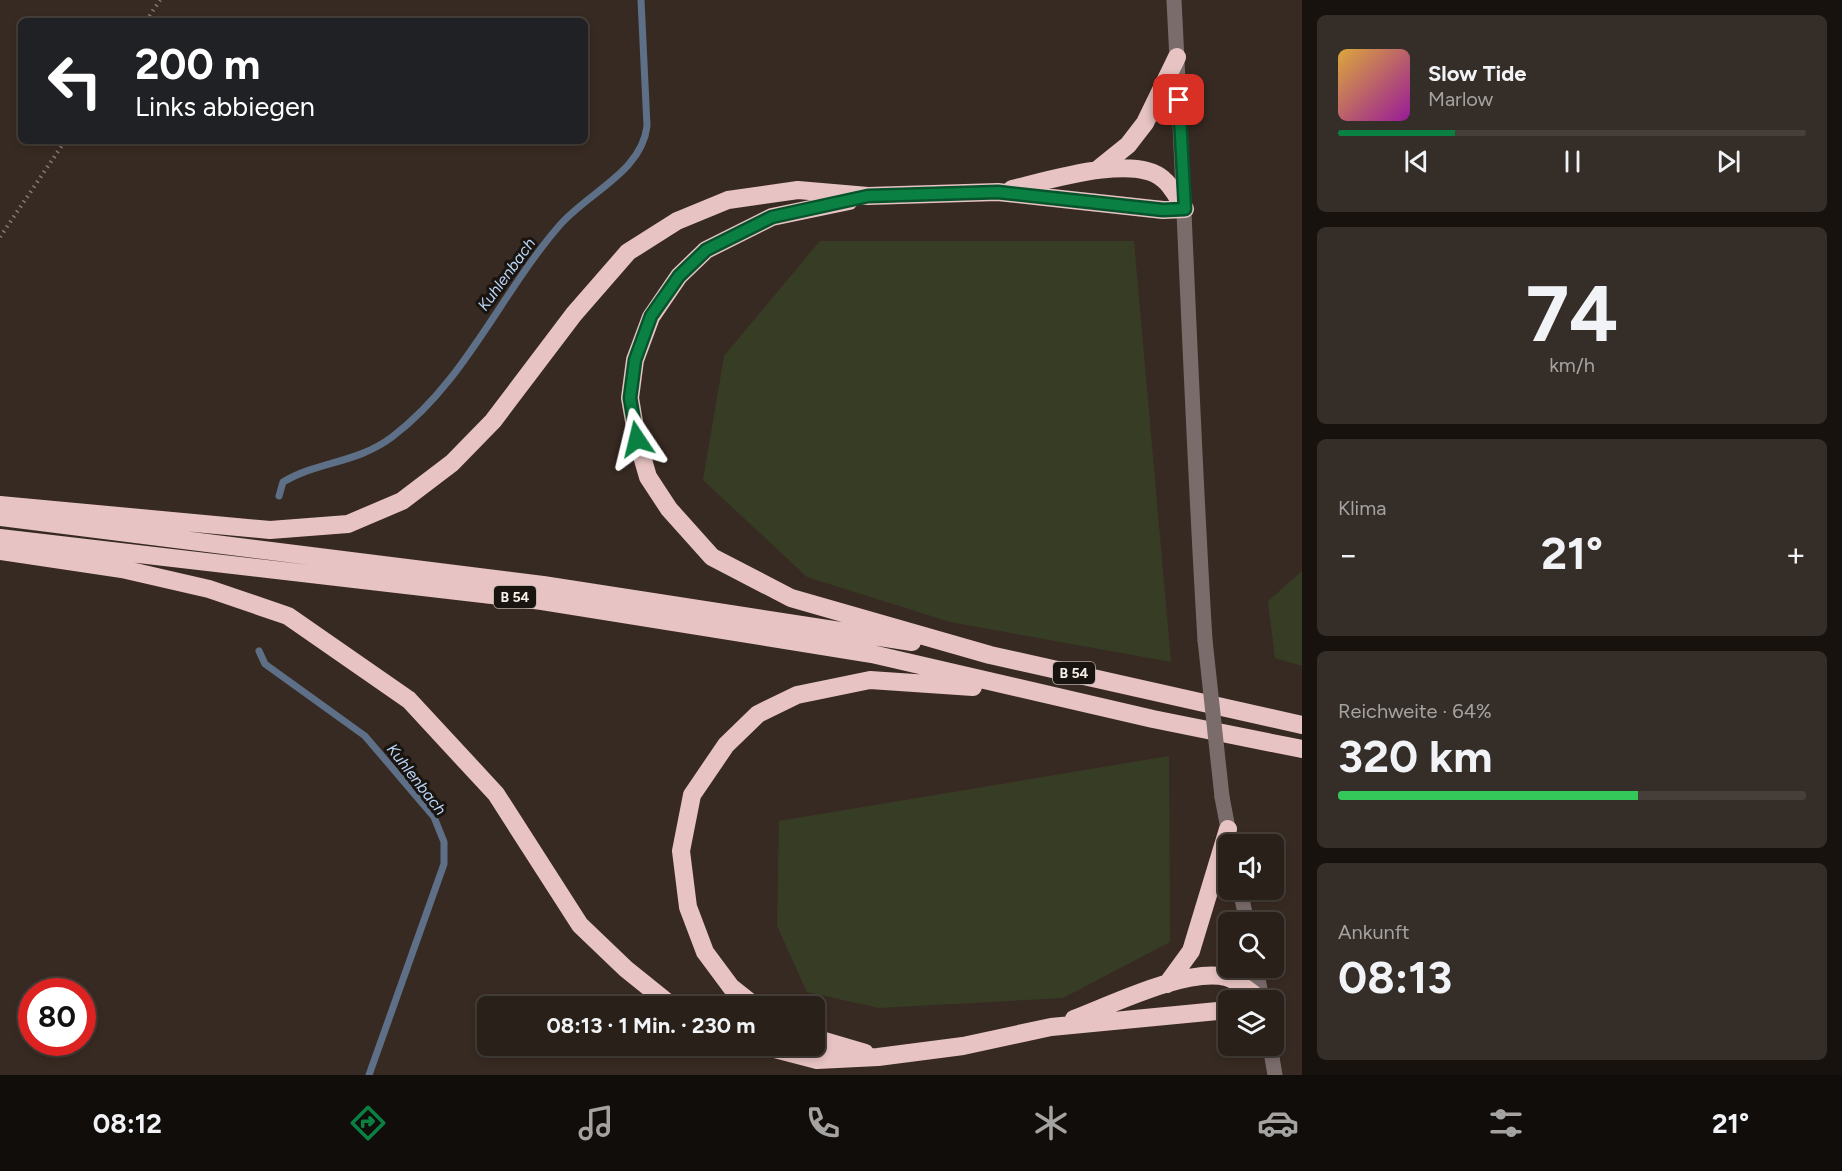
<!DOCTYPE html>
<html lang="de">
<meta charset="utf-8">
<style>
body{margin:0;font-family:Figtree,sans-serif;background:#352d27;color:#f1f3f6;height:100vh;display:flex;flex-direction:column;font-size:22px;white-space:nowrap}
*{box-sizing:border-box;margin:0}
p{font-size:20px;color:#a5a3a2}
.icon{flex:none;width:33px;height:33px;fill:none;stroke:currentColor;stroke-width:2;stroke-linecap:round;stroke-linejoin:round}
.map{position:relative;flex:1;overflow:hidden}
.panel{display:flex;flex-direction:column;gap:15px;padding:15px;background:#17120e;width:540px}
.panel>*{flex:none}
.banner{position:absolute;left:18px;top:18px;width:570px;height:126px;border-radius:9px;box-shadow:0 3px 9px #0003,0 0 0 2px #453e39;background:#202124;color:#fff;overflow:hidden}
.fabs{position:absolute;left:1218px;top:834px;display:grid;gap:12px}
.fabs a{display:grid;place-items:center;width:66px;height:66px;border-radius:9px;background:#29201a;box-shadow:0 3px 9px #0003,0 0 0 2px #453e39;font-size:30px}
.speed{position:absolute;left:18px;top:978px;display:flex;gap:12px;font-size:30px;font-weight:700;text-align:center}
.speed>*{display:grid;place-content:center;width:78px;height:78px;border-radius:50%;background:#29201a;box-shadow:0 3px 9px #0003,0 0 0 2px #453e39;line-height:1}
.speed .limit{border:9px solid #d22;background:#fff;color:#111}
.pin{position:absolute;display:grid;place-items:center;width:51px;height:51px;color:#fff;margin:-26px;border-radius:12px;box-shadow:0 3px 9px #0006}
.me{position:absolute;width:66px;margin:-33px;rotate:350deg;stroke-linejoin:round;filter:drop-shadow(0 0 4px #0008)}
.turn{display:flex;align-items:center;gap:21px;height:126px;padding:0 18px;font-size:27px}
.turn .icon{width:78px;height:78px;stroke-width:2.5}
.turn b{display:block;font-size:42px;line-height:51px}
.big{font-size:45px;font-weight:700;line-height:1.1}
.panel .tile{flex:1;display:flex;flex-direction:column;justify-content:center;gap:9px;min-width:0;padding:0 21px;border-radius:9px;background:#352d27}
.panel .dial{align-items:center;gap:0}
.dial b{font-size:78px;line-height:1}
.song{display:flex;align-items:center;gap:18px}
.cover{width:72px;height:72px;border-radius:9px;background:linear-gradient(135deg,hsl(40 70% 55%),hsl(300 70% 35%))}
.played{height:6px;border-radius:3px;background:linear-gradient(90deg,#0b8043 25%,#453e39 25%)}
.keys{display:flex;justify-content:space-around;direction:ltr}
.heat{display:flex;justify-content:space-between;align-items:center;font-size:33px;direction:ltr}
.charge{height:9px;border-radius:4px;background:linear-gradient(90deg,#34c759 64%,#453e39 0)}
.trip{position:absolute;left:477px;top:996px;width:348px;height:60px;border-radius:9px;background:#29201a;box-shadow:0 3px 9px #0003,0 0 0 2px #453e39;font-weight:700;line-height:60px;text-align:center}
.dock{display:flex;height:96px;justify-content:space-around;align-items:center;background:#100d0a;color:#a5a3a2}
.dock .icon{width:42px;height:42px}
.dock .on{color:#0b8043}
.dock b{font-size:27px;color:#f1f3f6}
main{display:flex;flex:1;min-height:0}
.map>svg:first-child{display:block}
.green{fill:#373c25}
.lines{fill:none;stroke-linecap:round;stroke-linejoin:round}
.stream{stroke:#5e7087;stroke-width:7}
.path{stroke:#867b74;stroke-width:4;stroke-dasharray:1.5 4.5;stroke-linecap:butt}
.minor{stroke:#7b6c6c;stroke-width:15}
.highway{stroke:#e8c3c3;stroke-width:18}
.minor-bridge{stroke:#7b6c6c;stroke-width:15}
.route-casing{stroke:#07532c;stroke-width:15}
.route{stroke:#0b8043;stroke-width:10}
.labels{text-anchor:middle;stroke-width:6;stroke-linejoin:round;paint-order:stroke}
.shield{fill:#1a1410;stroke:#b4ada7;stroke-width:1.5}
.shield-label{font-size:14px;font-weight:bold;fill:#f6eee8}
.water-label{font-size:16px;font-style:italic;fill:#b9d6f8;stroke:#1a1410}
</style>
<main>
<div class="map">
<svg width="1302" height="1075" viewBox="0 0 1302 1075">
<rect width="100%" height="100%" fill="#372a22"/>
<path class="green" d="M820 241H1134L1171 662 950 622 807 577 703 480 724 356Z
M1302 571V666L1275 658 1268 601Z
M1169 756 1170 942 1063 998 879 1008 807 992 777 926 779 821Z"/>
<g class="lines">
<path class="stream" d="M279 496 283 482C318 461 356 464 392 437 465 382 501 293 559 226 587 193 642 172 647 126L641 0
M259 651 265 664 365 736 434 817 444 842V864L369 1075"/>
<path class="path" d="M146 21 160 0
M0 237 65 141"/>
<path class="minor" d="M1174 0C1185 213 1192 427 1205 640
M1222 797 1230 839
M1240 890 1247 922
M1256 968 1262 1000
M1270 1046 1275 1075"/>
<path class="highway" d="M1097 170 1128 145 1145 123 1177 57
M1012 189C1046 181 1134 153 1163 179 1172 186 1178 199 1185 209
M849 201 772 217 706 250 679 276 651 317 635 360 630 398 637 439 648 477 669 509 712 557 791 598 990 655 1302 725
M0 505 270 530 348 524 402 501 452 463 493 421 574 314 628 252 677 221 728 200 798 190 868 196 998 192 1163 210 1185 209
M0 517 543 585 912 642
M0 538 542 601 872 654 1153 719 1302 749
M0 551 122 569 209 589 288 616 409 700 496 794 580 925 626 969 672 1006
M1167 984 1191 951 1228 829
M755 1006 731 987 705 952 688 907 681 851 692 795 726 745 758 714 797 695 870 680 973 687
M1074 1019C1113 1004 1186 968 1226 977 1238 980 1251 993 1261 1000
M814 1038 865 1053
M763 1046 817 1060 878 1057 963 1046 1051 1027 1228 1010"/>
<path class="minor-bridge" d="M1205 640 1222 797"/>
</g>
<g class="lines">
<defs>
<path id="route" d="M637 439 630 398 635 360 651 316 679 276 706 250 772 217 868 196 998 192 1163 210 1185 209 1179 100"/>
</defs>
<use href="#route" class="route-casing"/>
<use href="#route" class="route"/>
</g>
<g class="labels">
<g class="shield">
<rect x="494" y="586" width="42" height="22" rx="4.5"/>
<rect x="1053" y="662" width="42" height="22" rx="4.5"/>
</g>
<g class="shield-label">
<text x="515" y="602">B 54</text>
<text x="1074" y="678">B 54</text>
</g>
<g class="water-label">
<text transform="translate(506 274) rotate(-54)" y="6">Kuhlenbach</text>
<text transform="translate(417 779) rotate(52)" y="6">Kuhlenbach</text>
</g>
</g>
</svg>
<div class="fabs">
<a><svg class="icon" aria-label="sound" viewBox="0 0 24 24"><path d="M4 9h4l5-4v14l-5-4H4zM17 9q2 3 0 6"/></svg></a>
<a><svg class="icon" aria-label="search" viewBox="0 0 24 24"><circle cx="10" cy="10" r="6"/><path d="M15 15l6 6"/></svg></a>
<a><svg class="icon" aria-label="layers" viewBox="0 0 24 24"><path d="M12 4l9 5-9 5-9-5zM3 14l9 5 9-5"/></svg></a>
</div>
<div class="speed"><div class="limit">80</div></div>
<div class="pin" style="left:1179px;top:100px;background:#d93025"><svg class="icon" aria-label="arrive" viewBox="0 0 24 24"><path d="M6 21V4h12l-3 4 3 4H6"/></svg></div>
<svg class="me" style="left:637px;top:439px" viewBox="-20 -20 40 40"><path d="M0-17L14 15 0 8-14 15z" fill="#0b8043" stroke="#fff" stroke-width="4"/></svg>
<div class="trip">08:13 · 1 Min. · 230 m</div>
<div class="banner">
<div class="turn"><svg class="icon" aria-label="left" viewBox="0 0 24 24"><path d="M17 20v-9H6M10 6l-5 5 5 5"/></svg><div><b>200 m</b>Links abbiegen</div></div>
</div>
</div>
<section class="panel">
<div class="tile">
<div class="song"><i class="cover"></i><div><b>Slow Tide</b><p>Marlow</p></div></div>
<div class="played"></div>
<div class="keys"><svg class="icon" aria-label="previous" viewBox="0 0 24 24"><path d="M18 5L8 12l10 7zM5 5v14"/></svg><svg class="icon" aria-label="pause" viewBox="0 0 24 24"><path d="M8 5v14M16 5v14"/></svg><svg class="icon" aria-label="next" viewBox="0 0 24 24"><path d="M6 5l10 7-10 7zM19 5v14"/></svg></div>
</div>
<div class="tile dial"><b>74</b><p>km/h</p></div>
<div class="tile"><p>Klima</p>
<div class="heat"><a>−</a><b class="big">21°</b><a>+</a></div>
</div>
<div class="tile"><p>Reichweite · 64%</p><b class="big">320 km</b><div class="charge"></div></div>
<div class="tile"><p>Ankunft</p><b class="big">08:13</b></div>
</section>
</main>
<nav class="dock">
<b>08:12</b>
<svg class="icon on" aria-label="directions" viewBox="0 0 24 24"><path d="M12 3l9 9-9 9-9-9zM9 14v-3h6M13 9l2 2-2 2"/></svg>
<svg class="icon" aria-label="music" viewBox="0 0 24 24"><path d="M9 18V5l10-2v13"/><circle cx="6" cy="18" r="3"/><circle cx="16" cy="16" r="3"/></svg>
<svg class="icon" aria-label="phone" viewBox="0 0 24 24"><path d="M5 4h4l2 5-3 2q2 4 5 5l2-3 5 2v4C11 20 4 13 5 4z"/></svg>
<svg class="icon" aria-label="climate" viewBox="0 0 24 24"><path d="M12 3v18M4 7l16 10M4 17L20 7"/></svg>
<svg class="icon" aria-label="car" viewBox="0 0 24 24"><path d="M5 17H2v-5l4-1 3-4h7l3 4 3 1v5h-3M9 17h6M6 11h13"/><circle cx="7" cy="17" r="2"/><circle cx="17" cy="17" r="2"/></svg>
<svg class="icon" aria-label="filters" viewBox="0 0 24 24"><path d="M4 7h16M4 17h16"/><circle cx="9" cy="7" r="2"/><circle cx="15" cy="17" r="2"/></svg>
<b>21°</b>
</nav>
